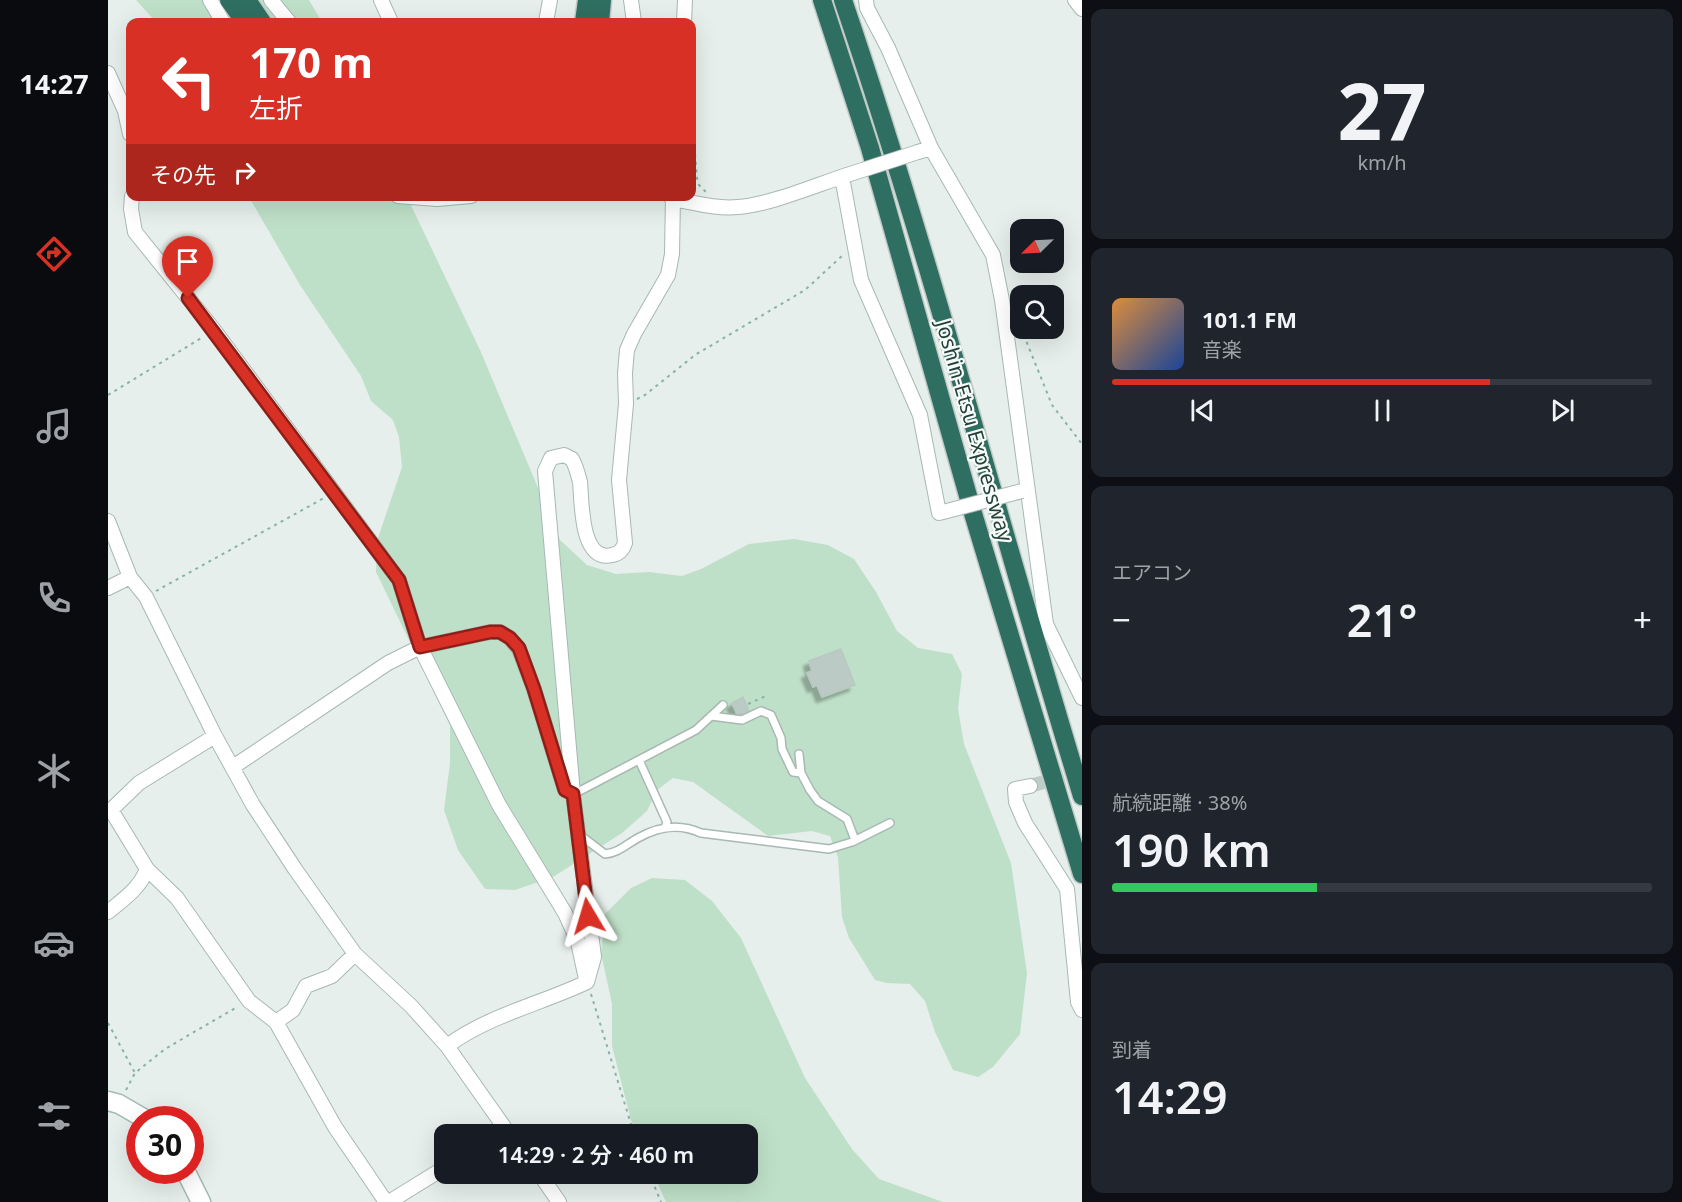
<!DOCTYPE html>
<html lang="ja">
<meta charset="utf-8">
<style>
body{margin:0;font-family:"Noto Sans","Noto Sans JP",sans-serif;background:#20242c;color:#f1f3f6;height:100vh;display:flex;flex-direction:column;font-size:22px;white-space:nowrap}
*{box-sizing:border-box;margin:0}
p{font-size:20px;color:#9ea1a6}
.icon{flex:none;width:33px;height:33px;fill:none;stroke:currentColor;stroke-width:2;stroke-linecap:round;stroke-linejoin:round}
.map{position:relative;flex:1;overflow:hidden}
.side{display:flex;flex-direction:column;gap:9px;padding:9px;background:#0d0f14;width:600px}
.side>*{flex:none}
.banner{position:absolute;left:18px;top:18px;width:570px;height:183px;border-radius:12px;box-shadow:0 6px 24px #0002;background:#d93025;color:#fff;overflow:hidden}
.needle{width:39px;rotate:246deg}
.controls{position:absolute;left:902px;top:219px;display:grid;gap:12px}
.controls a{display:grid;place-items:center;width:54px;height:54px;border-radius:12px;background:#171b24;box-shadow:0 6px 24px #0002;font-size:30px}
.speed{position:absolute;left:18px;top:1106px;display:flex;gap:12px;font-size:30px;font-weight:700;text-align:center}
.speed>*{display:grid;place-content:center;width:78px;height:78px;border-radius:50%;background:#171b24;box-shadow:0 6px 24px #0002;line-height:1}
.speed .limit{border:9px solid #d22;background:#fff;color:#111}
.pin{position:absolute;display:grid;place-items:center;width:51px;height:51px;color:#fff;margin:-62px -26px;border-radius:50% 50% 50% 0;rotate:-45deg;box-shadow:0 0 6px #0007}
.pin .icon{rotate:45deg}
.me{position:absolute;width:66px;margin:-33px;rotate:353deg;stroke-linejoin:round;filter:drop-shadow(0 0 4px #0008)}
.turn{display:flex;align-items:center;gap:21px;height:126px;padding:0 24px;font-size:27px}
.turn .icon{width:78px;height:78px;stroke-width:2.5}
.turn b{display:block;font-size:42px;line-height:51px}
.then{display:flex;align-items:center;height:57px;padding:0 24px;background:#0003;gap:12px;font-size:22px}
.big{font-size:45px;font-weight:600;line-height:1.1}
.side .card{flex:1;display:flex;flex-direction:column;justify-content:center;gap:9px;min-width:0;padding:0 21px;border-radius:12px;background:#20242c}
.side .dial{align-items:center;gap:0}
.dial b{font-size:78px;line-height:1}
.song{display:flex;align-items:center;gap:18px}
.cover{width:72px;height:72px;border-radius:9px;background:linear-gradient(135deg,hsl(30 70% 55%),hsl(220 70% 35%))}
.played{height:6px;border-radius:3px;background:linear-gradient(90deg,#d93025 70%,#363941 70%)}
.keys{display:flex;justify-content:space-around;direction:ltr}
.heat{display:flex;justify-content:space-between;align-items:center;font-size:33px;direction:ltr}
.charge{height:9px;border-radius:4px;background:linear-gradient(90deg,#34c759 38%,#363941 0)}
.trip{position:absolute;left:326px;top:1124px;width:324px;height:60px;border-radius:12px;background:#171b24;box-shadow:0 6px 24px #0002;font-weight:600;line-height:60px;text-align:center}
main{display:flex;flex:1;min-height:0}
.dock{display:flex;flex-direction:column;width:108px;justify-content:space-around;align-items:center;background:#090b0e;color:#9ea1a6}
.dock .icon{width:42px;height:42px}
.dock .selected{color:#d93025}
.dock b{font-size:27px;color:#f1f3f6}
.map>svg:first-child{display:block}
.green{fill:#bfe0c8}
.building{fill:#bbcac4;stroke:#b8c9c2;stroke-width:1.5;filter:url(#shadow)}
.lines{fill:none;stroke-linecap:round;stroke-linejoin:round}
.street-tunnel{stroke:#bfccc8;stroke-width:14;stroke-dasharray:14 7;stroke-linecap:butt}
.lane-casing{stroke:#a8b8b2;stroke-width:10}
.street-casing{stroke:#a8b8b2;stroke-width:16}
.secondary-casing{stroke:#a4bbb3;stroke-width:21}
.highway-casing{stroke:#c2cac8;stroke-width:21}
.path{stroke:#86b3a5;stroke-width:2;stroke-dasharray:3 4.5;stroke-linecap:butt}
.lane{stroke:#fff;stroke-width:7}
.street{stroke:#fff;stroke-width:14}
.secondary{stroke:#fff;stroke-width:18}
.highway{stroke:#2f6f62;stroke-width:18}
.street-bridge-casing{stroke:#a8b8b2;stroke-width:16;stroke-linecap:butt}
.street-bridge{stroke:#fff;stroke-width:14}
.route-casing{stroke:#8d1f18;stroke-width:15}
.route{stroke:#d93025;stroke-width:10}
.labels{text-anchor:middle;stroke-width:4.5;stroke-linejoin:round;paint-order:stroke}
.street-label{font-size:21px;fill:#24423a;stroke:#f7fbf9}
</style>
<main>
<nav class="dock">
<b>14:27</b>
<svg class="icon selected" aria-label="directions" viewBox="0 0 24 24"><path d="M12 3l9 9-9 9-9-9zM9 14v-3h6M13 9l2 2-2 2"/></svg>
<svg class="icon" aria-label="music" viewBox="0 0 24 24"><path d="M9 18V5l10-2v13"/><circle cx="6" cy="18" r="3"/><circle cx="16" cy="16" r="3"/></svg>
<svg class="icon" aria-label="phone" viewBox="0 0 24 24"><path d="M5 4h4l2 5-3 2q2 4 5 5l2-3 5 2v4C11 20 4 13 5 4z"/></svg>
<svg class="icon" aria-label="climate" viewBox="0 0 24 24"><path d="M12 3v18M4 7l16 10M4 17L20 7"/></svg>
<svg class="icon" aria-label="car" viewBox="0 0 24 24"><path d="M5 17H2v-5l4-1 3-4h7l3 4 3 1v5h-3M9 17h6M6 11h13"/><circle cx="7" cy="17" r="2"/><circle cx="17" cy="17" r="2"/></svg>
<svg class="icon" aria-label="filters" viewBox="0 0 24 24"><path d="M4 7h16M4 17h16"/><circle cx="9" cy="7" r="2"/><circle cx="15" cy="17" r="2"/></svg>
</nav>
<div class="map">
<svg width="974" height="1202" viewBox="0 0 974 1202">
<defs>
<filter id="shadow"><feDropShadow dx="-5.5" dy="5.5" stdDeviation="1.5" flood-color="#0004"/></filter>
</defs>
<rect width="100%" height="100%" fill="#e6efeb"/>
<path class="green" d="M28 0H201L214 22H48Z
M141 197H299L372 350 452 540 479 565 508 574 541 572 574 576 593 569 641 544 686 539 720 545 746 559 768 592 789 631 810 648 844 654 854 674 850 709 856 744 903 863 919 973 912 1034 885 1067 870 1077 845 1070 827 1032 817 1001 802 984 779 983 767 980 741 938 734 917 730 857 722 836 704 831 660 836 585 782 565 778 549 790 539 811 514 833 445 877 407 890 377 889 350 850 336 810 342 763V725L268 572 269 541 294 467 291 437 285 420 263 401 253 376 192 285Z
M544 878 577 880 604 901 633 938 697 1078 744 1149 771 1179 835 1202H558L545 1173H639V1134H529L523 1120 504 1046V1004L493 953 497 914 523 888Z"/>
<path class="building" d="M733 649 747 685 714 697 709 685 705 687 699 673 704 671 701 661Z
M635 697 641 711 633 714H629L624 703Z"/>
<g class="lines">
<path class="street-tunnel" d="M922 786 974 771"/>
<defs>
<path id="lane" d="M603 716 634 720 653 711 663 715 673 738 674 749 685 772 693 773
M691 754 693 773 702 790 710 801 739 819 747 840
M531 760 559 822 557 828
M466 794 588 730 615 705
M472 835 497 854C510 853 519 844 530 838 551 826 571 823 593 833L721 849 744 842 782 823"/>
<path id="street" d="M102 0 115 22
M163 0 181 22
M273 0 283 22
M523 0 526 22
M758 0 759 8 780 48 823 148
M967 0 974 9
M438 22 442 0
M576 22 577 0
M0 73 17 111 22 134
M810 152 823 148 885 255 894 300 938 624 974 698
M734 177 753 280 812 415 831 513 839 511
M24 196 23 209 27 232 106 330 291 580 312 647 391 805 457 913 470 942 478 979
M290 196 329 199 363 196
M562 196 565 199C587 203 609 209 630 207 661 205 708 185 739 175
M0 521 22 577 38 597 107 736 145 805 187 869 247 954 303 1006 339 1046 401 1134
M0 588 22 577
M125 767 280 663 312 647 382 632H392L402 638 411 649 426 689 457 790 465 794
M922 786 907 789 908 802 917 823 959 889 970 1002 974 1010
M0 810H3L31 783 107 736
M3 810 39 869 69 898 141 1001 168 1022 227 1127 278 1202
M0 912C16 899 32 888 39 869
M479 982 486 957 465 794 437 471 443 458 456 455 464 459C468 466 470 474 472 482 474 501 472 563 504 555 511 554 515 549 517 543L511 480 518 404 517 373 519 350 526 334 560 275 564 254 565 196
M168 1022 185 1010 198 986 224 976 247 954
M339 1046C381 1015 433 1004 479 982
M431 1173 451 1202
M281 1202 336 1168"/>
<path id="secondary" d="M0 1101 11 1104 37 1119
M77 1170 93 1202"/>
<path id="highway" d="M121 0 137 22
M139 0 154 22
M714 0 762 148 864 510 974 874
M735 0C824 262 893 531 974 796
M476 22 479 0
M492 22 494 0"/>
</defs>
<use href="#lane" class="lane-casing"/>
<use href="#street" class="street-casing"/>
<use href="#secondary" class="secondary-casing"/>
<use href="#highway" class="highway-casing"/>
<path class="path" d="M584 117 589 178 591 185 598 192
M913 328 944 405 974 444
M0 395 95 337
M529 399 537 395 587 355 697 290 735 255
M48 591 216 498
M640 704 660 695
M483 994 526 1134
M0 1023 27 1073
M18 1090 27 1073 57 1049 129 1007
M541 1173 553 1202"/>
<use href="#lane" class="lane"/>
<use href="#street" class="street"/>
<use href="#secondary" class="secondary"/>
<use href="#highway" class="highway"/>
<defs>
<path id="street-bridge" d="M739 175 810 152
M839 511 914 491"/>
</defs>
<use href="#street-bridge" class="street-bridge-casing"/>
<use href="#street-bridge" class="street-bridge"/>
</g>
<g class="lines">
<defs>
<path id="route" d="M80 298 291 580 312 647 382 632H392L402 638 411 648 426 689 457 790 465 794 480 916"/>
</defs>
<use href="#route" class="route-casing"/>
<use href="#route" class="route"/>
</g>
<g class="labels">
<g class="street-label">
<text transform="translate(866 431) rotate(74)" y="7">Joshin-Etsu Expressway</text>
</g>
</g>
</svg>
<div class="controls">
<a><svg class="needle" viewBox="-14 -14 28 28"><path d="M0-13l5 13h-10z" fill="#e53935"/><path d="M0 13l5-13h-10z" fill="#9ea1a6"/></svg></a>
<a><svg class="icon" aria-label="search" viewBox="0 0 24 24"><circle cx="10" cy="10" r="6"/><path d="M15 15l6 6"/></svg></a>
</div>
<div class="speed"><div class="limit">30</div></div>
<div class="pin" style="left:80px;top:298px;background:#d93025"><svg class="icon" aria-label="arrive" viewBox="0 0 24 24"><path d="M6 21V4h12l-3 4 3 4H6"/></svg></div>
<svg class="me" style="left:480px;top:916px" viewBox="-20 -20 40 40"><path d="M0-17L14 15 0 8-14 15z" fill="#d93025" stroke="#fff" stroke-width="4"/></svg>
<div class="trip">14:29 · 2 分 · 460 m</div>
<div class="banner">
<div class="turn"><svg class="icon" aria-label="left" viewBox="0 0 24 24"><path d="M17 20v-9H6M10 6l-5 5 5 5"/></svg><div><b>170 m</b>左折</div></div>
<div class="then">その先<svg class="icon" aria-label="right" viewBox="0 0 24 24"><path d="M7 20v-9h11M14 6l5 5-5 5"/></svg></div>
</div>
</div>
<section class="side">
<div class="card dial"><b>27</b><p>km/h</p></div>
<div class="card">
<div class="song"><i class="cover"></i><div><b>101.1 FM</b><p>音楽</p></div></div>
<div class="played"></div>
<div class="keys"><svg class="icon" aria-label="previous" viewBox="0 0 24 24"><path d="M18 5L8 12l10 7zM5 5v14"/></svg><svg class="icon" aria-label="pause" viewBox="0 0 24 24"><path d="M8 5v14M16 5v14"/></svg><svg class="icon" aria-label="next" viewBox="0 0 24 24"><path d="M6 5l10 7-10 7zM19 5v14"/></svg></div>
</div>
<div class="card"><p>エアコン</p>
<div class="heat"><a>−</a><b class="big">21°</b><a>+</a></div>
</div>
<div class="card"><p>航続距離 · 38%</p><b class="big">190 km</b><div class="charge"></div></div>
<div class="card"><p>到着</p><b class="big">14:29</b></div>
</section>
</main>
